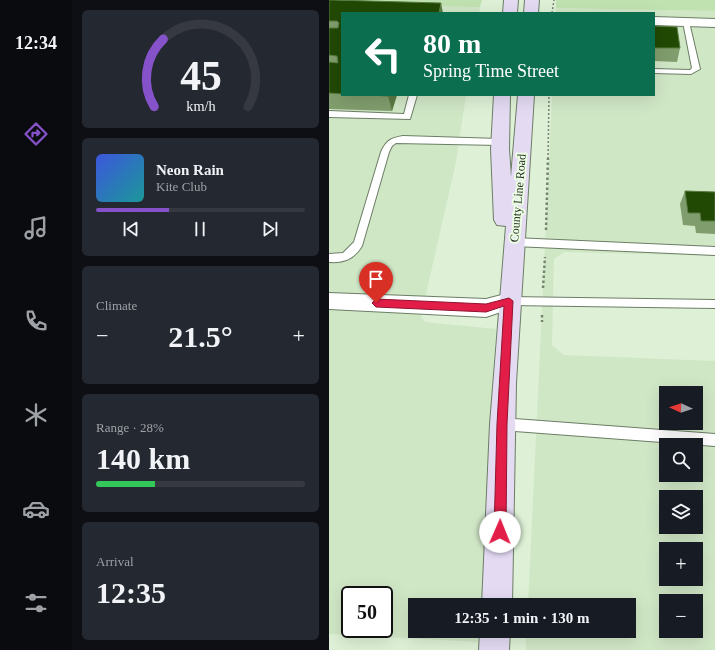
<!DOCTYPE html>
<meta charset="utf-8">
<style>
body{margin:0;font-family:Georgia,serif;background:#242831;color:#f1f3f6;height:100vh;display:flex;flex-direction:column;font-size:15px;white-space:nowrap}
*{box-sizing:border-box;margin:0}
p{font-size:13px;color:#9ea1a6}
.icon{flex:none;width:22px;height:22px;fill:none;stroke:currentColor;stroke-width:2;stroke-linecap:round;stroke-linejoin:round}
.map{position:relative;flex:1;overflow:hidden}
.side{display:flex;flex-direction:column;gap:10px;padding:10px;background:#0d0f14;width:257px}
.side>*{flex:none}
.banner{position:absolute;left:12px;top:12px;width:314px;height:84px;border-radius:0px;box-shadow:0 4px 16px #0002;background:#0b6e4f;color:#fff;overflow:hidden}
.needle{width:26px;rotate:273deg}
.fabs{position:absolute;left:330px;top:386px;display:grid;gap:8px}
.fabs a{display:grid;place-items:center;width:44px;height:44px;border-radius:0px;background:#171b24;box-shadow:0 4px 16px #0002;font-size:20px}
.speed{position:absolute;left:12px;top:586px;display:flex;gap:8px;font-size:20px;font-weight:700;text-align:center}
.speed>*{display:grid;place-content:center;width:52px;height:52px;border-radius:50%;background:#171b24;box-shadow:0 4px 16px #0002;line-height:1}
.speed .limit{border:2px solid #111;border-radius:6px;background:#fff;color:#111}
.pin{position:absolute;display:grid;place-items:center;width:34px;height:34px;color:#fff;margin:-41px -17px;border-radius:50% 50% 50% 0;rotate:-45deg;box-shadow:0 0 4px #0007}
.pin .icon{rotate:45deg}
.me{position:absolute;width:44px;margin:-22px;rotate:1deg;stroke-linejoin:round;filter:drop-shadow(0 0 3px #0008)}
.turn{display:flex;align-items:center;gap:14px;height:84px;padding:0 16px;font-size:18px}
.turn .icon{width:52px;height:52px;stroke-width:2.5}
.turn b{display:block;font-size:28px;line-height:34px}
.big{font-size:30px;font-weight:800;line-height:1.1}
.side .tile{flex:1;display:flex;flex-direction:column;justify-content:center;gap:6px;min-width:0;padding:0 14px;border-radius:6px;background:#242831}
.side .dial{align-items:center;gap:0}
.dial svg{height:104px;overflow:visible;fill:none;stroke:#363941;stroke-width:7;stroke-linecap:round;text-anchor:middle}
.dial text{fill:#f1f3f6;stroke:none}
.song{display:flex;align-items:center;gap:12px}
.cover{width:48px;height:48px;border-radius:6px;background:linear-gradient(135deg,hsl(230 70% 55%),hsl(180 70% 35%))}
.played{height:4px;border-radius:2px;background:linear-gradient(90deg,#8552ca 35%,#363941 35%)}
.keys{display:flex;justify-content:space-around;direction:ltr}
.heat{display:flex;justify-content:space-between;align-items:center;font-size:22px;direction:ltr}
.charge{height:6px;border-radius:3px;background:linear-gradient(90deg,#34c759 28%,#363941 0)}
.trip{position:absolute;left:79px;top:598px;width:228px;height:40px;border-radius:0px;background:#171b24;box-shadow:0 4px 16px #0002;font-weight:800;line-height:40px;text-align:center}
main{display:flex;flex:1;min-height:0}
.menu{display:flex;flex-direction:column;width:72px;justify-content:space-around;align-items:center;background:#090b0e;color:#9ea1a6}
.menu .icon{width:28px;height:28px}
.menu .current{color:#8552ca}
.menu b{font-size:18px;color:#f1f3f6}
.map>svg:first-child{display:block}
.built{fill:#d0e7c6;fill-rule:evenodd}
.green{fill:#c0e2b1}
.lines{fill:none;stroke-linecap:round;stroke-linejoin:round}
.lane-casing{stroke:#6c7d65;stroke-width:2}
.street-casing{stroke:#6c7d65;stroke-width:2}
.secondary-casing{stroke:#6c7d65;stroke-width:2}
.path-far1{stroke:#778371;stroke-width:1.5;stroke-dasharray:2 2;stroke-linecap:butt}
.path{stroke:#778371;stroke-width:2.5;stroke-dasharray:2.5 2.5;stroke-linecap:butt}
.lane{fill:#fff;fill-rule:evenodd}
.street{fill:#fff;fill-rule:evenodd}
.secondary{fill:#e4dbf3;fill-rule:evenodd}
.wall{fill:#809d6d}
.shaded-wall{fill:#5a7b43}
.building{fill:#214904;stroke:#5a7b43}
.route{fill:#e11d48;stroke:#92132f}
.labels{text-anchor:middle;stroke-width:4;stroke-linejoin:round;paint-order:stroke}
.street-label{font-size:12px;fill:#1d241a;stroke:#ebfee3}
</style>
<main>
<nav class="menu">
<b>12:34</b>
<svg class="icon current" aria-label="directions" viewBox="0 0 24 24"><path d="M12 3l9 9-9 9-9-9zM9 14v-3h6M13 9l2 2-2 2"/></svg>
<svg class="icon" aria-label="music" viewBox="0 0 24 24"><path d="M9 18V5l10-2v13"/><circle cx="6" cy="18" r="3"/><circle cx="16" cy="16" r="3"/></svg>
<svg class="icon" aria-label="phone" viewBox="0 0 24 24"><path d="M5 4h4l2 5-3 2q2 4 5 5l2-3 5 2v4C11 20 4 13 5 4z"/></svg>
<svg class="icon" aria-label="climate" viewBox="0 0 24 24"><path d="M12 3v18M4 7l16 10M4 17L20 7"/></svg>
<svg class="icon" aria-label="car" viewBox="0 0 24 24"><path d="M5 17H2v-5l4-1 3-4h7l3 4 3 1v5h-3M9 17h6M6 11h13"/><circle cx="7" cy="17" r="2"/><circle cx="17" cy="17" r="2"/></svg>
<svg class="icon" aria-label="filters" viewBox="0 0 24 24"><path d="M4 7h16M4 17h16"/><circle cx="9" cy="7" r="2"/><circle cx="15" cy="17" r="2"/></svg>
</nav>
<section class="side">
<div class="tile dial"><svg viewBox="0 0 100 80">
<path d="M14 69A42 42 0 1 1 86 69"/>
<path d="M14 69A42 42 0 0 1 21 17" stroke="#8552ca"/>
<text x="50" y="56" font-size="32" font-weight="700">45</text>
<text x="50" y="72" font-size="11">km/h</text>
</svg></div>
<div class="tile">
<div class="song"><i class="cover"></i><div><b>Neon Rain</b><p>Kite Club</p></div></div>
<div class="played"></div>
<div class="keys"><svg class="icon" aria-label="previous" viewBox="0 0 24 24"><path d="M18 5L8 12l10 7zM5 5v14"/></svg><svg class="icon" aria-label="pause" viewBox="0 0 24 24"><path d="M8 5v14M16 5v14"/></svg><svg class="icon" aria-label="next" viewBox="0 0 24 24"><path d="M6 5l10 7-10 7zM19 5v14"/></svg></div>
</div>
<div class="tile"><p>Climate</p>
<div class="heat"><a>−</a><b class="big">21.5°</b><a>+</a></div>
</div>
<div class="tile"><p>Range · 28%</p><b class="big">140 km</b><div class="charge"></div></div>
<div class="tile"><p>Arrival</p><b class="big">12:35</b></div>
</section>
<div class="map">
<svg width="386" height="650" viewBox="0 0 386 650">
<rect width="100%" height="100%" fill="#def1d6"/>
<path class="built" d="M0 5 151 7 150 13H13V95H137L127 162 92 316 96 322 167 329 161 424 156 562 152 605H86V631H150L149 642 0 634ZM21 595H55V629H21Z
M227 8 386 11V256L235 252 225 259 223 345 235 355 386 361V650H197V631H300V605H199L223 95H325V13H227ZM337 393H367V423H337ZM337 445H367V475H337ZM337 497H367V527H337ZM337 549H367V579H337ZM337 601H367V631H337Z"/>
<path class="green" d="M0 0H153L151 7 0 5Z
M227 0H386V11L227 8Z"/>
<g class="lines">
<defs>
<path id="lane" d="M357 20 360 22 371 69 362 74 325 73V69L361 70 363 68 354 22Z
M80 95H88L81 119 0 117V111L75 114Z
M74 136 171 139 175 142 171 145 67 143 63 146 60 152 33 246C25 259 15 263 0 262V254L14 253 25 242 52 152C57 141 61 138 74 136Z
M185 238 386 247V255L185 246 182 245 180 242 182 239Z
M180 297 386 300V308L180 305 176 304 175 301 176 298Z
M173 418 386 434V446L173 430 169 428 167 424 169 420Z"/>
<path id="street" d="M325 17 386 19V27L325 25Z
M0 293 157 299 180 293 187 295 190 301 187 307 157 317 0 309Z"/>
<path id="secondary" d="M175 0H189L188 13H174Z
M196 0H210L209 13H195Z
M165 95H181L180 149 182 177 189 95H205L187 383 183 605H153L161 424 177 226 168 225 165 220 162 149Z
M151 631H181L180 650H150Z"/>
</defs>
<use href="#lane" class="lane-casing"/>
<use href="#street" class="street-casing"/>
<use href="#secondary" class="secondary-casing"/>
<path class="path-far1" d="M223 13 225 0
M219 159 220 95"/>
<path class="path" d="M217 230 219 158
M214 288 216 257
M213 315V322"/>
<use href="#lane" class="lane"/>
<use href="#street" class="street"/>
<use href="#secondary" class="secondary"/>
</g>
<path class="wall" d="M0 0 13 13V95H68L63 111 0 109Z
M325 26 351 48 348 62 325 61Z
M356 191 386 192V234L367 233 366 226 354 225 351 204Z"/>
<path class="shaded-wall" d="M112 3 114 13H110Z
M59 95H68L63 111 59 96Z"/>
<path class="building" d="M0 0H4L112 3 110 13H13V94L0 93V62L9 63 8 56 0 55V28H9L10 23 8 21H0Z
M325 26 348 27 351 48H325Z
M39 95H59V96Z
M356 191 386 192V221H372L371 213H359Z"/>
<path class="route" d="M180 298 184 301 178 424 177 532 175 536 171 538 167 536 165 532 168 424 175 306 157 312 47 307 43 303 47 299 157 304Z"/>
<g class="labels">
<g class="street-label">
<text transform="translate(189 198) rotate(-85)" y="4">County Line Road</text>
</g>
</g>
</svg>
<div class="fabs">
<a><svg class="needle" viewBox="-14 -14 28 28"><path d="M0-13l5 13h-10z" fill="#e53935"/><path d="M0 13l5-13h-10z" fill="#9ea1a6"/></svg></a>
<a><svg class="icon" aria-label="search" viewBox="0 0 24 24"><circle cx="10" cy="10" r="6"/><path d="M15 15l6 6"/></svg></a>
<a><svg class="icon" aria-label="layers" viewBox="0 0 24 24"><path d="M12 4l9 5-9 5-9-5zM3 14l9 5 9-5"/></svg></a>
<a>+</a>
<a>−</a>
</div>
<div class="speed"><div class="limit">50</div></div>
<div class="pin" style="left:47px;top:303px;background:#d93025"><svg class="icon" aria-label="arrive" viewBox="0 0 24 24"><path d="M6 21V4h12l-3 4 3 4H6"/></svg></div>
<svg class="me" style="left:171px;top:532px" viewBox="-20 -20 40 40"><circle r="19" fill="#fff"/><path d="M0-13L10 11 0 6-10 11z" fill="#e11d48"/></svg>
<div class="trip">12:35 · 1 min · 130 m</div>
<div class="banner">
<div class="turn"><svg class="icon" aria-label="left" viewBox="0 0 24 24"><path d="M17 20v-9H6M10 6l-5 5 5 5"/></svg><div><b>80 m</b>Spring Time Street</div></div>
</div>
</div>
</main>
